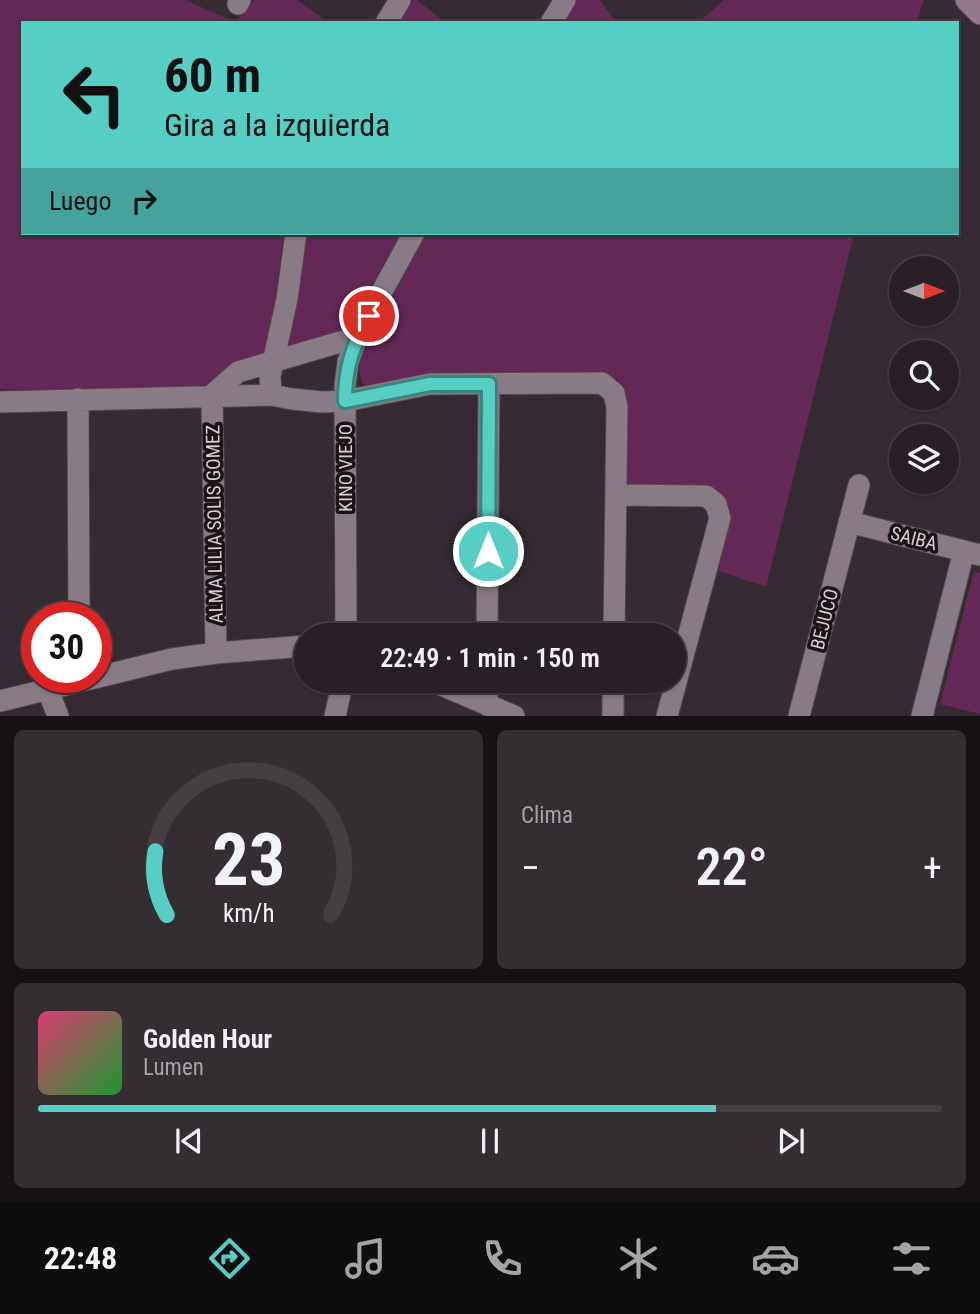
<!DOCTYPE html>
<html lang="es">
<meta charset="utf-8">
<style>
body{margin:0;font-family:"Roboto Condensed",sans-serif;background:#342d32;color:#f1f3f6;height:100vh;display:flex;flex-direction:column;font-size:26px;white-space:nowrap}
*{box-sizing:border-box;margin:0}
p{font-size:23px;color:#a5a3a7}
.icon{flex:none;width:38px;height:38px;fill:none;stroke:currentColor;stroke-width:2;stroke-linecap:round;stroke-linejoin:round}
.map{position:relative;height:716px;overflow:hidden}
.side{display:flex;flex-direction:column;gap:14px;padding:14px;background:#161215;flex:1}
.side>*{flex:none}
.top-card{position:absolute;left:21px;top:21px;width:938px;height:214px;border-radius:0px;box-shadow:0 2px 5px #0004,0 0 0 2px #443e43;background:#56cec3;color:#111;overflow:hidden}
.needle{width:46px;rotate:90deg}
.fabs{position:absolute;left:889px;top:256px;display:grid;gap:14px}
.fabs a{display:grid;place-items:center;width:70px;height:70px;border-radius:50%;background:#282026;box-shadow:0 2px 5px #0004,0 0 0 2px #443e43;font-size:35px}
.speed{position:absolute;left:21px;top:602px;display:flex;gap:14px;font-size:35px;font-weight:700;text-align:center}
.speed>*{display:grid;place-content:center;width:91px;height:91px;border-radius:50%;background:#282026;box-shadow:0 2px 5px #0004,0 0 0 2px #443e43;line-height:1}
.speed .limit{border:10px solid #d22;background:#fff;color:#111}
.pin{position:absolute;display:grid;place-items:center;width:60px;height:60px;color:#fff;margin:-30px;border:4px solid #fff;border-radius:50%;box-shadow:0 2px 7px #0007}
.me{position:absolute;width:77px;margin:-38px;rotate:0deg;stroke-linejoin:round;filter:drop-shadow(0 0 5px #0008)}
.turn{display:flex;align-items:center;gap:24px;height:147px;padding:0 28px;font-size:32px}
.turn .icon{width:91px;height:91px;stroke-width:2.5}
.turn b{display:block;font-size:49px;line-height:60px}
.then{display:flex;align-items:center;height:66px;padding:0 28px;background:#0003;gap:14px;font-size:26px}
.big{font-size:52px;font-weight:600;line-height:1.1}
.side .card{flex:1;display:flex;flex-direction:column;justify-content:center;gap:10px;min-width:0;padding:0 24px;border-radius:10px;background:#342d32}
.side .dial{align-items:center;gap:0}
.dial svg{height:182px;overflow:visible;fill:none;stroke:#443e43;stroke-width:7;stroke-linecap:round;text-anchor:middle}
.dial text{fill:#f1f3f6;stroke:none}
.song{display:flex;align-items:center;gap:21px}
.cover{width:84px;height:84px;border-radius:10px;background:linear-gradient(135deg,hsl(340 70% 55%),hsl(130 70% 35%))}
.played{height:7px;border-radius:4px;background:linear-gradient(90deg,#56cec3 75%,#443e43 75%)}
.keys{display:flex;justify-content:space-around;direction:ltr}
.heat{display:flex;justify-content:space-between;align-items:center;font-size:38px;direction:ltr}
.side .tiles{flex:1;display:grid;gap:14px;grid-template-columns:1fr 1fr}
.card:last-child{grid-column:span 2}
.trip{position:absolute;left:294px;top:623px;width:392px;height:70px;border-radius:35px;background:#282026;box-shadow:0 2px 5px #0004,0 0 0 2px #443e43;font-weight:600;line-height:70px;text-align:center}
.menu{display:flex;height:112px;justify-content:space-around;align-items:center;background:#100d0f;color:#a5a3a7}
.menu .icon{width:49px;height:49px}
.menu .on{color:#56cec3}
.menu b{font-size:32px;color:#f1f3f6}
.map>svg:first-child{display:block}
.green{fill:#632855}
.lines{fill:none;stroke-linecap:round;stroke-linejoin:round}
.street-casing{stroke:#52484f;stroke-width:23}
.secondary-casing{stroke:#52484f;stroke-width:23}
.street{stroke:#897b85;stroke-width:21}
.secondary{stroke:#94788c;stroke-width:21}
.route-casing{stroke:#38867f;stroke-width:18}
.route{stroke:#56cec3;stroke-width:12}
.labels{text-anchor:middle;stroke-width:7;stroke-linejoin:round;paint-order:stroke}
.street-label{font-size:19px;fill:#d7cfd4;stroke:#1a1519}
</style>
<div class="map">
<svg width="980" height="716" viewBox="0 0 980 716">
<rect width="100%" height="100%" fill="#362b33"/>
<path class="green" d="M0 0H185L235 22 254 0H297L330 23H23V233H284L268 356 211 385 91 391 0 389Z
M413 0H417L446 23H396Z
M577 0H600L617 23H562Z
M724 0H924L916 23H698Z
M302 233H402L345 330 282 359Z
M426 233H854L766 587 719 571 725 499 622 490 624 422 618 379 464 380 371 389 363 384 359 373 361 354 385 296Z
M974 571 980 573V714L940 704Z"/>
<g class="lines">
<defs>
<path id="street" d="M238 4 240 0
M386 23 400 0
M551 23 565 0
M296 233 287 299 270 376 271 395 292 399 322 402 345 401 430 384 602 383 614 393 617 407 614 635
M78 399 79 618
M0 402 271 395
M616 495 706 496 716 504 720 518 667 716
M849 522 980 555
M346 635 345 385 348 362 357 337 414 233
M487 635 489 384
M216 653 212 395 238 372 357 337
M432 681 514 716
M48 690 58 716
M0 701 172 659 216 653 306 646
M487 705V681
M335 716 343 681
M613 716V681
M799 716 859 485
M922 716 964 551"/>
<path id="secondary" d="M966 0 980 14"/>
</defs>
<use href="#street" class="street-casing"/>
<use href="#secondary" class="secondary-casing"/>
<use href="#street" class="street"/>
<use href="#secondary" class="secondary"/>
</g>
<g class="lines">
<defs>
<path id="route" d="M369 316C353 345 345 367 345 401L430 384H489L488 551"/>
</defs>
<use href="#route" class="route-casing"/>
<use href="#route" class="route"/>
</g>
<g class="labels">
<g class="street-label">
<text transform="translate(345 468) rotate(-90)" y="7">KINO VIEJO</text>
<text transform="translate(214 524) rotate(-91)" y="7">ALMA LILIA SOLIS GOMEZ</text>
<text transform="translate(914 538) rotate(14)" y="7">SAIBA</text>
<text transform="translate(824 619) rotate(-76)" y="7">BEJUCO</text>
</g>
</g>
</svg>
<div class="fabs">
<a><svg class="needle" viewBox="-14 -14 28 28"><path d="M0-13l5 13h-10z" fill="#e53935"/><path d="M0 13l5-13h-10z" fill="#a5a3a7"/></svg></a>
<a><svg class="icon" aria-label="search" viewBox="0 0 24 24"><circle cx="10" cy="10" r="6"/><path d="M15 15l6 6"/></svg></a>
<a><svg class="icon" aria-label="layers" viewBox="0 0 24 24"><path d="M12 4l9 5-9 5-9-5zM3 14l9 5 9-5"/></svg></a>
</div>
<div class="speed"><div class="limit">30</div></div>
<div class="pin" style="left:369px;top:316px;background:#d93025"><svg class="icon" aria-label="arrive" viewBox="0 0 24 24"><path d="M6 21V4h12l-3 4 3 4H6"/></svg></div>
<svg class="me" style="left:488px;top:551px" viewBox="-20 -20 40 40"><circle r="17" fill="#56cec3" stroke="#fff" stroke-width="3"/><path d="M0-11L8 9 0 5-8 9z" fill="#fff"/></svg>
<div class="trip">22:49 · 1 min · 150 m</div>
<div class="top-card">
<div class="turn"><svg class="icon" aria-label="left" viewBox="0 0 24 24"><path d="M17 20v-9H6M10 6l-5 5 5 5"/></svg><div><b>60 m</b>Gira a la izquierda</div></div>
<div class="then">Luego<svg class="icon" aria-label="right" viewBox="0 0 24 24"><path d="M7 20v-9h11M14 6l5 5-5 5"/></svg></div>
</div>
</div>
<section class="side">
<div class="tiles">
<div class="card dial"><svg viewBox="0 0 100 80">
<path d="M14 69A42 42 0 1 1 86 69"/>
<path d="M14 69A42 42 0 0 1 9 41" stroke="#56cec3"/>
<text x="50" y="56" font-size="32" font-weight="700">23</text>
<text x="50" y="72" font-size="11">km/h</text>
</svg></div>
<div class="card"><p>Clima</p>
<div class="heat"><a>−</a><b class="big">22°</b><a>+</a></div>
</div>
<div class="card">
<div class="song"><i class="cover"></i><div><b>Golden Hour</b><p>Lumen</p></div></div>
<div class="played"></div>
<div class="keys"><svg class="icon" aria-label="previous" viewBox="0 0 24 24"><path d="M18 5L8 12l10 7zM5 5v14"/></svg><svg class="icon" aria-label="pause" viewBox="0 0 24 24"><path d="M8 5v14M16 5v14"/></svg><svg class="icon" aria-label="next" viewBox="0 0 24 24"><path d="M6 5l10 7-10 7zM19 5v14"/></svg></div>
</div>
</div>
</section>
<nav class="menu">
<b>22:48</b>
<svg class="icon on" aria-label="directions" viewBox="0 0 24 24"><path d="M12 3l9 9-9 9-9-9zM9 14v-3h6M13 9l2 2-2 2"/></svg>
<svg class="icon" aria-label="music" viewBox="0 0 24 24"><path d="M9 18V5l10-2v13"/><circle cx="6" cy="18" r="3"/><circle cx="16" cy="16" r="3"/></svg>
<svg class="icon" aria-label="phone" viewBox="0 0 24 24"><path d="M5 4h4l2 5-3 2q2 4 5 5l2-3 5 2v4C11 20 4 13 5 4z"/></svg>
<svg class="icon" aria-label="climate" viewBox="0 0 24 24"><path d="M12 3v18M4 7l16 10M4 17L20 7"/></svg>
<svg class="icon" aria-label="car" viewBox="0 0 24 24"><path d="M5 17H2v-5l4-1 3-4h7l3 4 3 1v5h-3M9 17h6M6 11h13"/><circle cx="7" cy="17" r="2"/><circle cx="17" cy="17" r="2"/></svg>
<svg class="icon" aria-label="filters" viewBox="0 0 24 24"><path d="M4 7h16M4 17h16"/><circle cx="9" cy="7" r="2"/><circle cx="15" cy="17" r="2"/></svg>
</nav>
